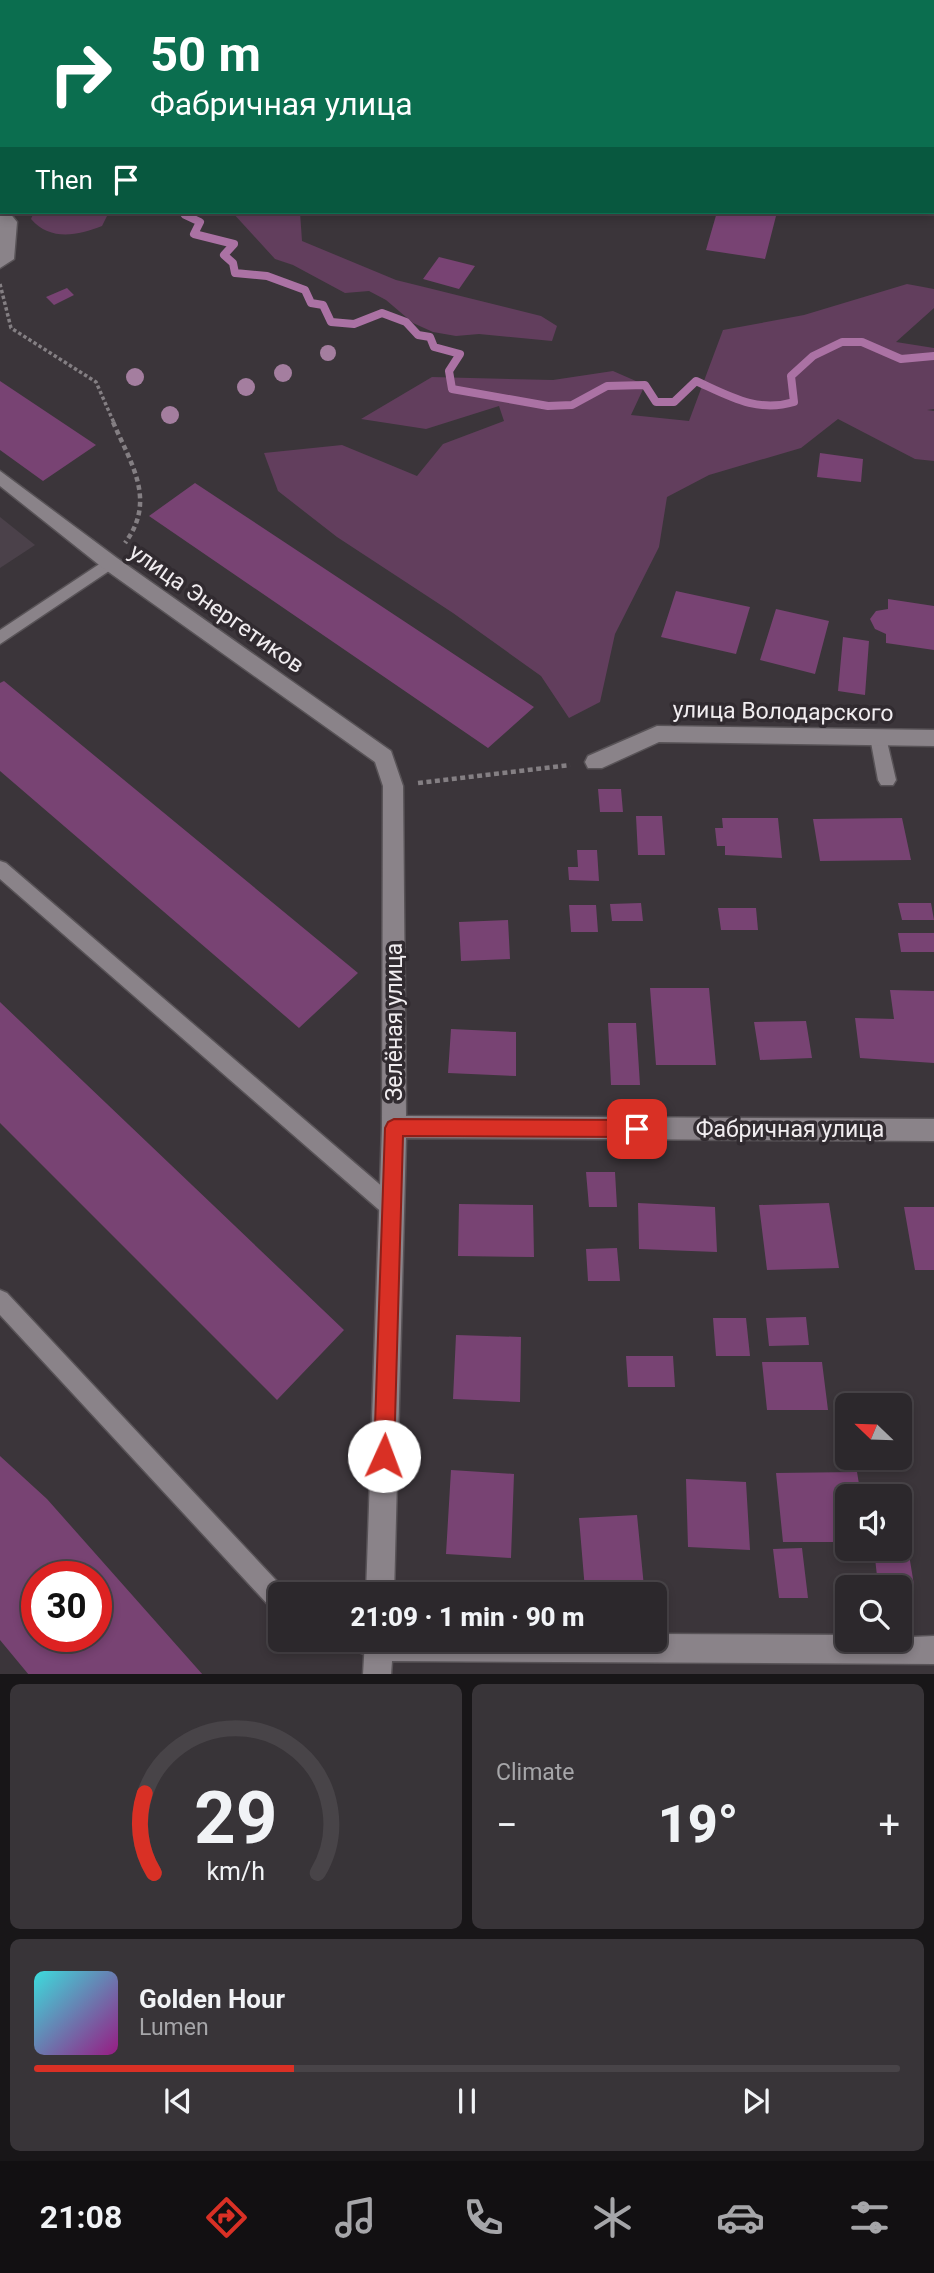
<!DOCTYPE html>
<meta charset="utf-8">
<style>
body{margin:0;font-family:Roboto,sans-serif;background:#383438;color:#f1f3f6;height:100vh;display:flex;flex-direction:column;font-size:26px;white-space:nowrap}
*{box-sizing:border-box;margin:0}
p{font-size:23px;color:#a6a6a9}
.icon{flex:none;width:38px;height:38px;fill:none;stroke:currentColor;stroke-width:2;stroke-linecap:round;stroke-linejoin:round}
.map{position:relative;height:1674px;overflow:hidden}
.panel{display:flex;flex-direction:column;gap:10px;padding:10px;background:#181618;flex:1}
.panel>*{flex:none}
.hud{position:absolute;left:0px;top:0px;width:934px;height:214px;box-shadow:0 4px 10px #0003,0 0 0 2px #484448;background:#0b6e4f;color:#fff;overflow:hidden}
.needle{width:46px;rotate:293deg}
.controls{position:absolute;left:835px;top:1393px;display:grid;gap:14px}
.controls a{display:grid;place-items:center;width:77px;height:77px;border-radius:10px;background:#2c282c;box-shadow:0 4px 10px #0003,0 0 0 2px #484448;font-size:35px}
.speed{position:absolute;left:21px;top:1561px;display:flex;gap:14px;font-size:35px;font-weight:700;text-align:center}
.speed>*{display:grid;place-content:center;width:91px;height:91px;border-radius:50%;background:#2c282c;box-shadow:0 4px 10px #0003,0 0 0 2px #484448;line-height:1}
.speed .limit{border:10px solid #d22;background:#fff;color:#111}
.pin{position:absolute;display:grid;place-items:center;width:60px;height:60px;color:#fff;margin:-30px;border-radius:14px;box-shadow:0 4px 10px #0006}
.me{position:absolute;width:77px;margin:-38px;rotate:2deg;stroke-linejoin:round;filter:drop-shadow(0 0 5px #0008)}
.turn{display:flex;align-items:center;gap:24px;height:147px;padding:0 35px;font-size:32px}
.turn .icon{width:91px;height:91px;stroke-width:2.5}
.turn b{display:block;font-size:49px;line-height:60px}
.then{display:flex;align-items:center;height:66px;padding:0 35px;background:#0003;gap:14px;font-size:26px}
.big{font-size:52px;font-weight:800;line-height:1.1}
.panel .tile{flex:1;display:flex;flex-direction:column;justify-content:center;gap:10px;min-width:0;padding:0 24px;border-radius:10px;background:#383438}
.panel .dial{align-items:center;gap:0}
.dial svg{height:182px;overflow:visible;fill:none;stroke:#484448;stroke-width:7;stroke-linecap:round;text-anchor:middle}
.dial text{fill:#f1f3f6;stroke:none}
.song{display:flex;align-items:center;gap:21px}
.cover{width:84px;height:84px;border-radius:10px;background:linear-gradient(135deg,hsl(180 70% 55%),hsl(310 70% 35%))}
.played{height:7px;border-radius:4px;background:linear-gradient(90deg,#d93025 30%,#484448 30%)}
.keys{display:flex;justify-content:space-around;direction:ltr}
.heat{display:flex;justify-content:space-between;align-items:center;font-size:38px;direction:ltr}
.panel .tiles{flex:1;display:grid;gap:10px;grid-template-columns:1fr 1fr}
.tile:last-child{grid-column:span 2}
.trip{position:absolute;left:268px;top:1582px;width:399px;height:70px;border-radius:10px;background:#2c282c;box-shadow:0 4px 10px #0003,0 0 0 2px #484448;font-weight:800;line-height:70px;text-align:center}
.tabs{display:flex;height:112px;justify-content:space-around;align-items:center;background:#121012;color:#a6a6a9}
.tabs .icon{width:49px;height:49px}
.tabs .selected{color:#d93025}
.tabs b{font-size:32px;color:#f1f3f6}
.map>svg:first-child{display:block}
.built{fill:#4b414a}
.green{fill:#623e5d}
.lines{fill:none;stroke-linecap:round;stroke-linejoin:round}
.stream{stroke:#ab72a4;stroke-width:8}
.building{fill:#784373;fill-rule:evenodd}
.lane-casing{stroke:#585357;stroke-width:3}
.street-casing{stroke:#585357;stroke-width:3}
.path-far1{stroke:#847f83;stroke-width:3.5;stroke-dasharray:3.5 2.5;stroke-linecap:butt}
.path{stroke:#847f83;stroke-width:4.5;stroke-dasharray:5 3.5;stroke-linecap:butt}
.lane{fill:#8a8389;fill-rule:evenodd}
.street{fill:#8a8389;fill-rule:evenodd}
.tree{fill:#a47e9f}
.route{fill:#d93025;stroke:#8d1f18;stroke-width:2}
.labels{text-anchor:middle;stroke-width:7;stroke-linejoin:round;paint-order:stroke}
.street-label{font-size:23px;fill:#f1edf0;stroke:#312b30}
</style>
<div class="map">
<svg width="934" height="1675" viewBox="0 0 934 1675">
<rect width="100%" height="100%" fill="#3b353a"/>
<path class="built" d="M0 517 35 545 0 568Z"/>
<path class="green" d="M34 212H109L102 226C77 236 50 241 31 219Z
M232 212H300L302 241 396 280 541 316 557 326 552 341 479 334 456 336 433 332 413 323 386 300 369 291 345 293 293 265 275 259Z
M907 284 934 289V308L896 342 934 348V409L927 410 934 411V461L915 459 838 419 801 448 709 475 667 497 659 547 615 634 600 702 569 718 541 676 453 613 337 537 278 491 264 453 342 445 417 476 443 444 504 421 499 406 426 429 361 419 432 377 553 380 613 371 645 385 631 415 689 421 723 330 804 315Z"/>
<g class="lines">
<path class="stream" d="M0 15 2 17
M0 40 2 38
M188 212 185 215 200 222 194 234 234 244 224 255 233 263 235 273 267 276 305 290 311 303 323 305 331 322 354 324 382 313 406 322 418 335 430 337 434 347 460 354 449 371 452 389 548 406 572 405 607 386 645 385 656 402H674L696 381C729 396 757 413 794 402L791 376 813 356 842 342H862L901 359 934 356"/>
</g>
<path class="building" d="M717 212 776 216 765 259 706 250Z
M439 257 475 266 459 289 423 279Z
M67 288 74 295 54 305 46 297Z
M0 381 96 445 43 481 0 450Z
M820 453 863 459 861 482 817 477Z
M195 483 534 707 488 748 149 516Z
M676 591 750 607 736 654 661 637Z
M888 599 934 606V650L886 643V634L875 629 870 619 876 611 888 609Z
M776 609 829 621 815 674 760 660Z
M843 637 869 641 865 695 838 691Z
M4 681 358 973 299 1028 0 771V683Z
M598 789H621L623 812H600Z
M636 816H662L665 855H638Z
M722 818H778L782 858 725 855V846H717L715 828H723Z
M902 818 911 860 820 861 813 819Z
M577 850H597L599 881 569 880 568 867H578Z
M641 903 643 921H612L610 904Z
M898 903H931L934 920H902Z
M569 905H596L598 932H571Z
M718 908H756L758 930H721Z
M508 920 510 959 461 961 459 922Z
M898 933H934V952H901Z
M650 988H709L716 1065H656Z
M890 990 934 991V1063L860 1058 855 1018 894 1019Z
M0 1002 344 1330 277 1400 0 1123Z
M806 1021 812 1058 760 1060 754 1022Z
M608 1023H636L640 1085H611Z
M451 1029 516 1032V1076L448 1073Z
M586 1172H615L617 1207H589Z
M638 1203 715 1207 717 1252 639 1249Z
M829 1203 839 1268 767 1270 759 1205Z
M459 1204 533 1205 534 1257 458 1256Z
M904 1207H934V1270H915Z
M617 1248 620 1281H588L586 1249Z
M806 1317 809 1345 769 1346 766 1318Z
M713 1318H746L750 1356H716Z
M456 1335 521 1337 520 1402 453 1399Z
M626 1356H673L675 1387H628Z
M762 1362H822L828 1410H767Z
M0 1456 47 1499 203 1675H29L0 1640ZM37 1577H96V1636H37Z
M451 1470 514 1474 511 1558 446 1554Z
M857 1472 861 1496H847V1542H783L776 1473Z
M686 1479 746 1482 750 1550 688 1547Z
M637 1515 644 1587 585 1590 579 1518Z
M900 1524H904L914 1585H878L874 1549H900Z
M802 1548 808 1598H779L773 1549Z"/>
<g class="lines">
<defs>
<path id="lane" d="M446 0H458L446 2Z
M110 557 115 559 118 563 115 567 0 644V630Z
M878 730 886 737 896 780 893 785H881L878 780 870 737Z
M0 861 6 863 399 1201 402 1208 399 1215 392 1218 385 1215 0 879Z
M0 1290 7 1293 288 1593 280 1594V1613L272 1609 0 1315Z
M344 1640H387L390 1647 386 1655 378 1659 348 1648Z"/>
<path id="street" d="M31 0H46L47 2H33Z
M869 0H897L898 2H871Z
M933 2H934V10H933Z
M933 183H934V193L933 192Z
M0 206 2 212H9L17 222 14 259 0 268Z
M0 471 117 558 391 751 403 786 406 1116 934 1119V1141L406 1138 394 1594H366L382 1127 383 786 375 762 103 568 0 486Z
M657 726 934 730V746L659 742 602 768H588L585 762 588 756Z
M654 1634 847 1635V1640L934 1636V1664L392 1661 391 1675H363L365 1640H654Z"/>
</defs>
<use href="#lane" class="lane-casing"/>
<use href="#street" class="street-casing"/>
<path class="path-far1" d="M0 284 11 328 96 382 114 423"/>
<path class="path" d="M113 422C131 464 157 500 125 543
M418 783 570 765"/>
<use href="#lane" class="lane"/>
<use href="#street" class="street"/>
</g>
<g class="tree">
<circle cx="328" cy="353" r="8"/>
<circle cx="283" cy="373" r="9"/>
<circle cx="135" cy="377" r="9"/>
<circle cx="246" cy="387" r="9"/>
<circle cx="170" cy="415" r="9"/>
</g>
<path class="route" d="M394 1119 637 1120 643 1123 646 1129 643 1134 637 1137 403 1136 394 1456 391 1464 384 1466 377 1464 374 1456 385 1128 388 1122Z"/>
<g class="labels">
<g class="street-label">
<text transform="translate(217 608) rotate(35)" y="8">улица Энергетиков</text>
<text transform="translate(783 711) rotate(1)" y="8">улица Володарского</text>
<text transform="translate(394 1022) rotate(-90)" y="8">Зелёная улица</text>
<text x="790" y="1137">Фабричная улица</text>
</g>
</g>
</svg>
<div class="controls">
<a><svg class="needle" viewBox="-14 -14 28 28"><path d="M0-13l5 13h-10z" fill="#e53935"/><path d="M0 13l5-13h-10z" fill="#a6a6a9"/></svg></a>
<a><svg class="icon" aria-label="sound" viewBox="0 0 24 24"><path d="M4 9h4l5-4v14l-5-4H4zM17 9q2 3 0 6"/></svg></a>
<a><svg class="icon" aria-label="search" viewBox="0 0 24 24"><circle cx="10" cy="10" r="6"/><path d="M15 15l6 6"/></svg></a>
</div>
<div class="speed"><div class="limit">30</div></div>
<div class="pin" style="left:637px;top:1129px;background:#d93025"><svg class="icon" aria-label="arrive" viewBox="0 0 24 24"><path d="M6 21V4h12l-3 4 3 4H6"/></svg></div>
<svg class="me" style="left:384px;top:1456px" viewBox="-20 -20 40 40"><circle r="19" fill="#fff"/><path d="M0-13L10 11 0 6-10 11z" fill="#d93025"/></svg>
<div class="trip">21:09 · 1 min · 90 m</div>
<div class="hud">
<div class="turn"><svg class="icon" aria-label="right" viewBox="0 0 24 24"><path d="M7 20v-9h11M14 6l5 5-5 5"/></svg><div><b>50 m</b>Фабричная улица</div></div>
<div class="then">Then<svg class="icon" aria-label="arrive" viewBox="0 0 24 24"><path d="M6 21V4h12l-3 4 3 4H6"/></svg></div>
</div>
</div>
<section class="panel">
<div class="tiles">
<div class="tile dial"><svg viewBox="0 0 100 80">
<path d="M14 69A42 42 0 1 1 86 69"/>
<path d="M14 69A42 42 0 0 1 10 34" stroke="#d93025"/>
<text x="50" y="56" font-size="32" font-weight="700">29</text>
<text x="50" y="72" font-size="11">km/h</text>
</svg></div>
<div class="tile"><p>Climate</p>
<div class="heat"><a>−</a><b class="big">19°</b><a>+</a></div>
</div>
<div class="tile">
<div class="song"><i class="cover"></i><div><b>Golden Hour</b><p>Lumen</p></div></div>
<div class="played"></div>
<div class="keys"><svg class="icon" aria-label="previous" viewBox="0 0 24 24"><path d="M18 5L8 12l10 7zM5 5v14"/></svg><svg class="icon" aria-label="pause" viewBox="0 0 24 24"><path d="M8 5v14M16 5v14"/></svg><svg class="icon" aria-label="next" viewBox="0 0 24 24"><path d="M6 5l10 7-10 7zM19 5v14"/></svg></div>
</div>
</div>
</section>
<nav class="tabs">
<b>21:08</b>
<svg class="icon selected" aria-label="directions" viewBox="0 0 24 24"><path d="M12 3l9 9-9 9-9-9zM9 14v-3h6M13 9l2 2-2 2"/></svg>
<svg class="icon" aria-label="music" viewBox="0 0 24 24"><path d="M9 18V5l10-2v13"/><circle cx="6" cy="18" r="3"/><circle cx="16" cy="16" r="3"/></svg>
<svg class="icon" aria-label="phone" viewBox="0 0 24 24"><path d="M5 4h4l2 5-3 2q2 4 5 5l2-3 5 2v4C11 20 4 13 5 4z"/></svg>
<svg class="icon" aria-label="climate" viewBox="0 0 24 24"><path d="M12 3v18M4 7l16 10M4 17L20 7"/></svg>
<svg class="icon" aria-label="car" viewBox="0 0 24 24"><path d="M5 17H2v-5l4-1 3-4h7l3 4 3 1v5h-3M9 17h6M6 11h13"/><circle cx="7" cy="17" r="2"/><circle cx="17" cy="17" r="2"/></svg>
<svg class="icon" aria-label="filters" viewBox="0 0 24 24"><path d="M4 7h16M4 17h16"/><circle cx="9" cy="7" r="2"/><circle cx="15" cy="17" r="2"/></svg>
</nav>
